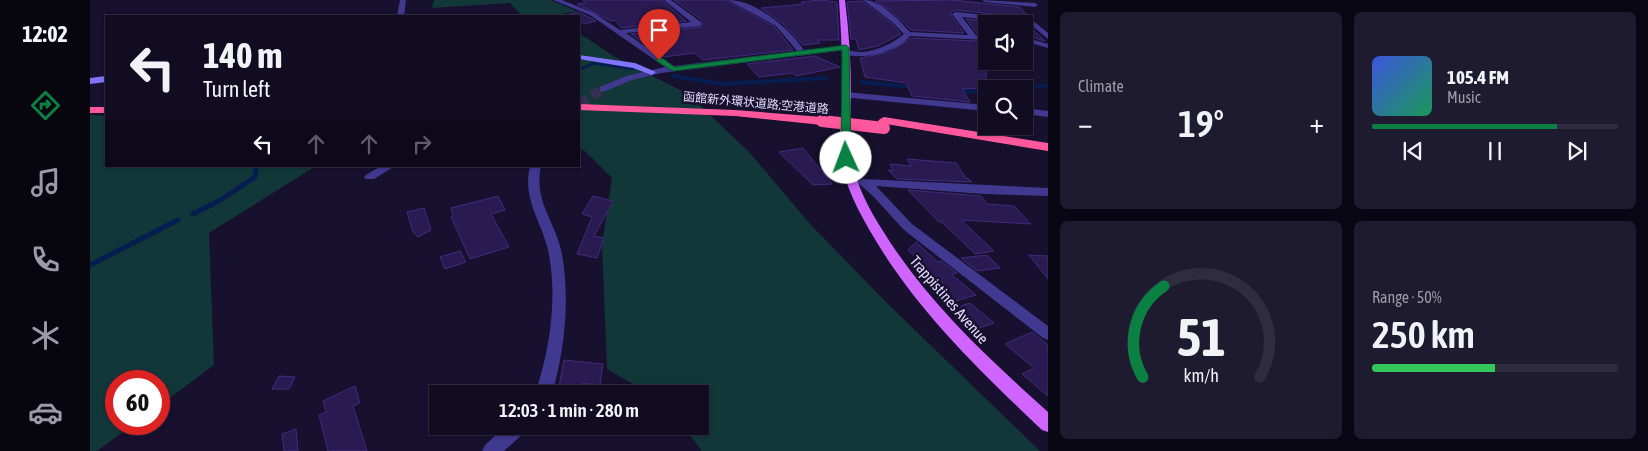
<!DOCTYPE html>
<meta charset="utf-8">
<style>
body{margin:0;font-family:"Asap Condensed","Noto Sans JP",sans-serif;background:#1e1a2f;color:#f1f3f6;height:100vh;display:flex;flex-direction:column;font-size:19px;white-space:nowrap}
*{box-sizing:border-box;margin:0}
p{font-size:16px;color:#9c9ba5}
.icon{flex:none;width:28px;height:28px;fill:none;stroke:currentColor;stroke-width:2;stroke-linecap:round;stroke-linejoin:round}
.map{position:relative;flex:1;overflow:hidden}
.drawer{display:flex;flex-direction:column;gap:12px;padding:12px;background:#090713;width:600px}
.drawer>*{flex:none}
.guide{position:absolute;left:15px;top:15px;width:475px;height:152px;border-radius:0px;box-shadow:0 1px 4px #0004,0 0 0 1px #302c40;background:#110c22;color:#f1f3f6;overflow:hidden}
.tools{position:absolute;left:888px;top:15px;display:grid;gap:10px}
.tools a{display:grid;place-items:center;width:55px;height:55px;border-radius:0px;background:#110c22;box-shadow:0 1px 4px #0004,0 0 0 1px #302c40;font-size:25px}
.speed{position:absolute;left:15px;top:370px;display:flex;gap:10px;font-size:25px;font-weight:700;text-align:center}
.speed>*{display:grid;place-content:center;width:65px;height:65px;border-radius:50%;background:#110c22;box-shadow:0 1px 4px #0004,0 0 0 1px #302c40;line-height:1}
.speed .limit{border:8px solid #d22;background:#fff;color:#111}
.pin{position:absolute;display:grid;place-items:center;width:42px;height:42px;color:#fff;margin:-51px -21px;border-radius:50% 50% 50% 0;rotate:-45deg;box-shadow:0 0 5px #0007}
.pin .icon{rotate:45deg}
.me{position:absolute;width:55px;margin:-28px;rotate:358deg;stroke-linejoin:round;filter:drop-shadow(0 0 4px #0008)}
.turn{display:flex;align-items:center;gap:18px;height:105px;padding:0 15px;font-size:22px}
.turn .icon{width:65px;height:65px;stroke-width:2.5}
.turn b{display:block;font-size:35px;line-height:42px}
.lanes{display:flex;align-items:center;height:48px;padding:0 15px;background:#0003;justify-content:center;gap:25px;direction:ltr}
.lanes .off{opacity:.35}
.big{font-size:38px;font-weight:600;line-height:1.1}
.drawer .card{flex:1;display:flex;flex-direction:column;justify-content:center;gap:8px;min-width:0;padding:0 18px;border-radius:8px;background:#1e1a2f}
.drawer .dial{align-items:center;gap:0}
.dial svg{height:130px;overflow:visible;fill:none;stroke:#302c40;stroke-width:7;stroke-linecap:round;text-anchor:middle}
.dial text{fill:#f1f3f6;stroke:none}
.song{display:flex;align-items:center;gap:15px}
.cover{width:60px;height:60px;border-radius:8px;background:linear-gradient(135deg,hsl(230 70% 55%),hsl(150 70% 35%))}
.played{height:5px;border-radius:2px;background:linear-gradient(90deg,#0b8043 75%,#302c40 75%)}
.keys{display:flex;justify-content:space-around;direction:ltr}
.heat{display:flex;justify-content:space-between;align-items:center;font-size:28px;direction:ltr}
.charge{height:8px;border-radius:4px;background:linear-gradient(90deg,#34c759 50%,#302c40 0)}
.drawer .tiles{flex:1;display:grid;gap:12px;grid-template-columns:repeat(2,1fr)}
.trip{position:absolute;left:339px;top:385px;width:280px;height:50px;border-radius:0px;background:#110c22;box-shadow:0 1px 4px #0004,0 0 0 1px #302c40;font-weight:600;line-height:50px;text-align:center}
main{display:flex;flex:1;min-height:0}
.menu{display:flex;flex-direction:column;width:90px;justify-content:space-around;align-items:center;background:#07050e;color:#9c9ba5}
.menu .icon{width:35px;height:35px}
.menu .on{color:#0b8043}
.menu b{font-size:22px;color:#f1f3f6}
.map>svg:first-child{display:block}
.green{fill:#123739}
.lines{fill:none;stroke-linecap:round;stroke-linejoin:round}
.stream-far2{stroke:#071d50;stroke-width:3}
.stream-far1{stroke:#071d50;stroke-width:4}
.stream{stroke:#071d50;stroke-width:5}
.building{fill:#291a51;stroke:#412b7e}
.street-tunnel{stroke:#362f4d;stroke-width:10;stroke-dasharray:10 5;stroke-linecap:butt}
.street{fill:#413890;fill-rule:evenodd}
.secondary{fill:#8174ff;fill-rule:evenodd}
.primary{fill:#cf64ff;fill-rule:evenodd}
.highway{fill:#ff589d;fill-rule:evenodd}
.highway-bridge{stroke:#ff589d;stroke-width:12}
.route{fill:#0b8043;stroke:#07532c}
.labels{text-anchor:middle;stroke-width:5;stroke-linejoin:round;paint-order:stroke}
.far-street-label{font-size:12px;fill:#e3ddff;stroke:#17102e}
.street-label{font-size:15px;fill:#e3ddff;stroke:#17102e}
</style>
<main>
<nav class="menu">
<b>12:02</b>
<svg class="icon on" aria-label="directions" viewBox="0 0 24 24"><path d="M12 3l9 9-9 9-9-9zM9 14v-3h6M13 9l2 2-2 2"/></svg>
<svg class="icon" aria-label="music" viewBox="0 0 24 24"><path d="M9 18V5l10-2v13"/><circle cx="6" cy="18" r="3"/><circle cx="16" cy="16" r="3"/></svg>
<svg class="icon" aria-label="phone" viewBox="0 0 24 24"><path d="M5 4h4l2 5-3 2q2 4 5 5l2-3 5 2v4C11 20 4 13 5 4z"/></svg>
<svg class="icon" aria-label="climate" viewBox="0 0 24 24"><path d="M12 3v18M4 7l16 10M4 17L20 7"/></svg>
<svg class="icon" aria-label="car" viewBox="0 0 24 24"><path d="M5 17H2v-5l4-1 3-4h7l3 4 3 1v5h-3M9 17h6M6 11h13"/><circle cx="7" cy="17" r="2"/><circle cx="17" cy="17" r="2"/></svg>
</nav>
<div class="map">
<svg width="958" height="451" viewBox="0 0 958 451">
<rect width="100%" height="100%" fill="#17102e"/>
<path class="green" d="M344 0H460L487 11 462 16H432L420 3 342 8Z
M489 33 525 57 598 94 659 152 720 224 799 305 950 451H612L593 426H610V394H560L517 369 512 245 522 178 496 152 489 148Z
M0 115 16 116V166H226L119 233 124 365 69 406V381H26V424H44L7 451H0Z"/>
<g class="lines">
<path class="stream-far2" d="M489 70 504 63 543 69"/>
<path class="stream-far1" d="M583 76 632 84 737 78
M772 82 823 87
M931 89 958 85
M867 91 896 92
M166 170V166"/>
<path class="stream" d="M103 214 129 201 165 177 166 169
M0 265 88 220"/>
</g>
<path class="building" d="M493 0H572L596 21 531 28 525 20 521 21 487 4 495 3Z
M584 0H636L685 27 703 50 613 60 605 53 574 57 541 34 612 27V20Z
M730 0 747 2 749 40H727L730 43 713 45 692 23 671 8 714 4 711 2Z
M862 0 930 7 939 18 866 10 861 12V15L874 33 821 30 800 10 785 1Z
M772 1 800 22 811 34 788 46 769 50 766 39H761L757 2Z
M488 12 499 17 506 21 494 24 489 20V16L479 14Z
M876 19 919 24H889L896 34 887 33Z
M934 25 939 26 955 41 934 35Z
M821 38 887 41 896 49V88L872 89 880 102 822 96 816 83 775 77 770 58 799 52Z
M725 56 750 67 706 76 703 73 669 77 657 64Z
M713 148 742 184 723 185 689 152Z
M817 159 866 163 876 178 879 179 882 182 807 179 798 170 803 171 800 164 821 166Z
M818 190 891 196 897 204 924 206 941 224 871 220 904 251 885 254 852 222H849Z
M408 196 415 210 401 214 419 247 380 259 361 217 363 215 361 208Z
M503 196 523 201 504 236 514 238 507 258 487 254 502 217 492 214Z
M334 208 341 230 328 237 323 232 317 212Z
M826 242 848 262 851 261 867 273 861 274 886 295 866 301 850 287 855 285 818 250Z
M370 251 376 262 355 269 350 257Z
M897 255 910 268 887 271 871 258Z
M939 255 958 256V279Z
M880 303 904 323 889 328 865 308Z
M942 332 958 345V396L932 374 944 368 915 344Z
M474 360 513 364 510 385 492 383 491 394 468 392Z
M189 376 205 377 199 389H182Z
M265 386 270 403 263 406 277 451H238L229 415 236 412 233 401Z
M206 429 208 451H194L192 434Z"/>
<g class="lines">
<path class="street-tunnel" d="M489 104 513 89"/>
<path class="street" d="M310 0H316L314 16H307Z
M463 0H472L504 13 530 30 601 22 574 0H581L611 22V26L536 33 584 66 707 51 686 26 638 0C666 0 699 28 714 50L755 46 759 48 755 50 571 73 542 80 513 92 510 91V87L536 76 575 67 500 15Z
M773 0C791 0 808 19 820 32L878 35 862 14 866 12 942 20 958 33V39L940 24 872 17 886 35 896 36V40L820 36C806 53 775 59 754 55L753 53C759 49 766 52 773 52 786 51 804 43 814 34L801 21Z
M892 0 945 3 948 5 945 7 895 2Z
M934 37 958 44V48L934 41Z
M755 92 896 105V111L752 97V93Z
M934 108 958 111V117L934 114Z
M291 166H305L284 179H276L274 177 276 175Z
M440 166H451C443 201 466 222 472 254 480 300 475 349 462 394H445C460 349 468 297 458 250 451 220 432 199 440 166Z
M773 179 958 188V196L894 194 786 186 822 224 958 326V340L953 338 814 230 782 195 767 182Z
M416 426H438L435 432 414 451H392L395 445Z"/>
<path class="secondary" d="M489 55 545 63 566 72 562 75 543 68 489 59Z
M16 76V82L0 84V78Z"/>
<path class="primary" d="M749 0H755C759 32 761 62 761 94 761 115 758 138 762 159 766 185 779 209 793 231 837 302 897 357 958 412V432L952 430C889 370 827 311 783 236 769 212 755 187 751 159 748 139 752 115 752 95 753 63 751 32 749 0Z"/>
<path class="highway" d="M489 104 645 110 732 117 738 121 732 125 645 116 489 110Z
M0 107H16V113H0Z
M794 117 958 143V151L790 123 788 121 790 119Z"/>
<path class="highway-bridge" d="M732 121 794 128"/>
</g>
<path class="route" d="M756 45 759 48 761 158 756 161 751 158 752 50 583 71 565 60 572 58 584 67Z"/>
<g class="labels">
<g class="far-street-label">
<text transform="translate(666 103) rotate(5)" y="4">函館新外環状道路;空港道路</text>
</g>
<g class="street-label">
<text transform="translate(859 300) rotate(49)" y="5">Trappistines Avenue</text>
</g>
</g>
</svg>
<div class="tools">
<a><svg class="icon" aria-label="sound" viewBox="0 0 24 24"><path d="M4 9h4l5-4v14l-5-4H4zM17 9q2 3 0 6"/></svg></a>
<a><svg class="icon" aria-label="search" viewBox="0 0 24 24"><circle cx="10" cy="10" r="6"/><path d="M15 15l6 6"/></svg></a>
</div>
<div class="speed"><div class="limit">60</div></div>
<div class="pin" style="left:569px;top:60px;background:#d93025"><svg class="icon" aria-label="arrive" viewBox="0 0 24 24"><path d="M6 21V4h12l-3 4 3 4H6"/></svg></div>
<svg class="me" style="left:756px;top:158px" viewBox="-20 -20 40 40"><circle r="19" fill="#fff"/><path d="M0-13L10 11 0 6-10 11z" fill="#0b8043"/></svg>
<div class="trip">12:03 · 1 min · 280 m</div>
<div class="guide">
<div class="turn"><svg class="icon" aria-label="left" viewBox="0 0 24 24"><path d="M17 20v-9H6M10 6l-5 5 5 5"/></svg><div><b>140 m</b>Turn left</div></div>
<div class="lanes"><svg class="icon" aria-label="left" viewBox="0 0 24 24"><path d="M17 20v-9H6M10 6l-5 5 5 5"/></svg><svg class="icon off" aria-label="ahead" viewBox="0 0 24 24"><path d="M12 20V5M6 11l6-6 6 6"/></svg><svg class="icon off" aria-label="ahead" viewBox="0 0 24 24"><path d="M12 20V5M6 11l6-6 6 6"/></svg><svg class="icon off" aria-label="right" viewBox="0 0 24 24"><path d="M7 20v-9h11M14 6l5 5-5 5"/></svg></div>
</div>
</div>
<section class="drawer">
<div class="tiles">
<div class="card"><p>Climate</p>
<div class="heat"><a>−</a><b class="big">19°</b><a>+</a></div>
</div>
<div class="card">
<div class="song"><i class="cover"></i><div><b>105.4 FM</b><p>Music</p></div></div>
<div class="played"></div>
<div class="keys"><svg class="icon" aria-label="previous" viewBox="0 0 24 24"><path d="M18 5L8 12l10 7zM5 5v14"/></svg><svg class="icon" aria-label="pause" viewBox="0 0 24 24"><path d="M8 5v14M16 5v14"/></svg><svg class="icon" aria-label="next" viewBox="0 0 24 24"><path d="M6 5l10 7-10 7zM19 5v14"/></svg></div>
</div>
<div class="card dial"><svg viewBox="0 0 100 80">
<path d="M14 69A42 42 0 1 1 86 69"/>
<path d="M14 69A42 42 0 0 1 27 13" stroke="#0b8043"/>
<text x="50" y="56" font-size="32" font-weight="700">51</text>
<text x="50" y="72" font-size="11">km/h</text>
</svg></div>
<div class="card"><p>Range · 50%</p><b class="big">250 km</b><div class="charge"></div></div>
</div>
</section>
</main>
